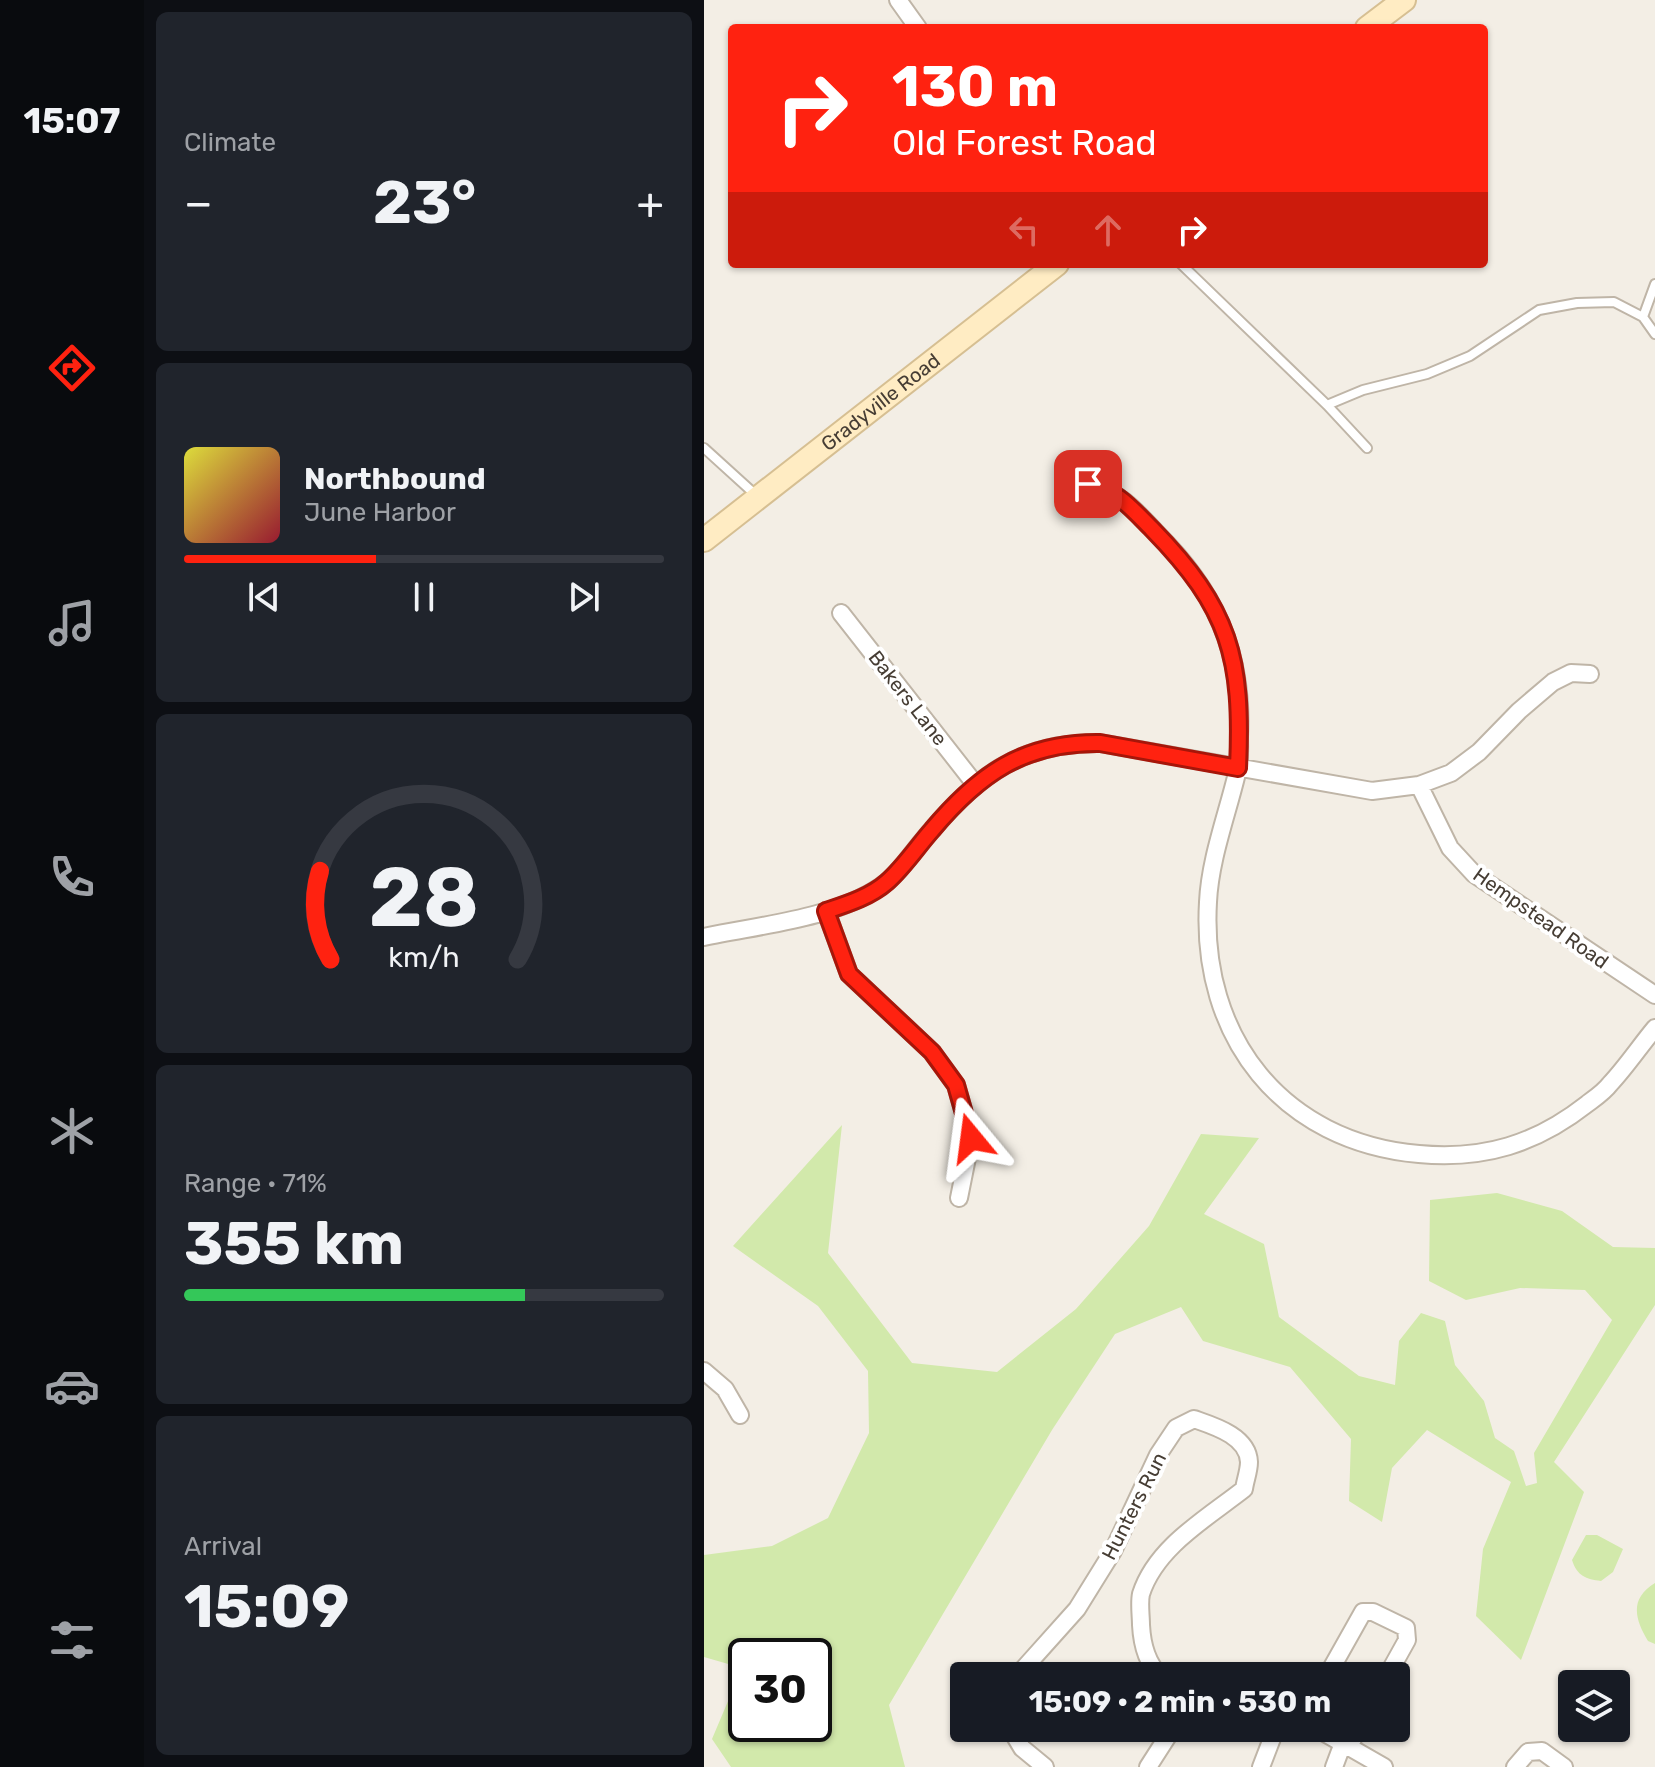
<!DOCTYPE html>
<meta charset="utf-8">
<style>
body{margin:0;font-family:Rubik,sans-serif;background:#20242c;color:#f1f3f6;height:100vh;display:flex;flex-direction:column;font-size:30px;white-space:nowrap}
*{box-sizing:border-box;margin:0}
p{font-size:26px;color:#9ea1a6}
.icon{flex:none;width:44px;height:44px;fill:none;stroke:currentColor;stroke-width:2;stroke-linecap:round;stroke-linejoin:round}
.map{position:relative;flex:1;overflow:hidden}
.drawer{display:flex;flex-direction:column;gap:12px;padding:12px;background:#0d0f14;width:560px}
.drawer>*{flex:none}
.hud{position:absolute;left:24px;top:24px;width:760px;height:244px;border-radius:8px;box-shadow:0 2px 6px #0004;background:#ff2210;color:#fff;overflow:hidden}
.tools{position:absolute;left:854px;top:1670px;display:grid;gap:16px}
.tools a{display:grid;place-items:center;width:72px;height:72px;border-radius:8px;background:#171b24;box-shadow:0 2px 6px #0004;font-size:40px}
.speed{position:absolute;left:24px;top:1638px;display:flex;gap:16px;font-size:40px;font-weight:700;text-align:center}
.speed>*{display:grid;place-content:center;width:104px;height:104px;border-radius:50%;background:#171b24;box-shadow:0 2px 6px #0004;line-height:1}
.speed .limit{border:4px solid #111;border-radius:12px;background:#fff;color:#111}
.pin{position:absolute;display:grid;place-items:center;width:68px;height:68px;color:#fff;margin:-34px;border-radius:16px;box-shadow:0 4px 12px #0006}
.me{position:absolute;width:88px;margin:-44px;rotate:344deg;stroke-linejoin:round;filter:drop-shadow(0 0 6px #0008)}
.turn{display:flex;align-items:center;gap:28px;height:168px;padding:0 32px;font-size:36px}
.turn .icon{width:104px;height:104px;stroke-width:2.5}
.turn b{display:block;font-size:56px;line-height:68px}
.lanes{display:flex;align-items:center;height:76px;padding:0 32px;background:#0003;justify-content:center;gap:40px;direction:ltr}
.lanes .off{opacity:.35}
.big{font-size:60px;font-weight:700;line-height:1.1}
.drawer .widget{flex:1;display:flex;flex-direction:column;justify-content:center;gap:12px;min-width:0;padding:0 28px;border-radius:12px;background:#20242c}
.drawer .dial{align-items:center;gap:0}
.dial svg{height:208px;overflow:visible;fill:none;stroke:#363941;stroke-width:7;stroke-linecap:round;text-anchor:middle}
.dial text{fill:#f1f3f6;stroke:none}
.song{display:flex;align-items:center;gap:24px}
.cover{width:96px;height:96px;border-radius:12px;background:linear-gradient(135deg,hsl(60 70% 55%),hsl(350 70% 35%))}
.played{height:8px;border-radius:4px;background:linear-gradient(90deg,#ff2210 40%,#363941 40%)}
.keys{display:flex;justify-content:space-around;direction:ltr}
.heat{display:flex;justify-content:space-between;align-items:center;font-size:44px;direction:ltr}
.charge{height:12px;border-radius:6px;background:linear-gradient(90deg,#34c759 71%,#363941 0)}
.trip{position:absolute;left:246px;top:1662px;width:460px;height:80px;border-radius:8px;background:#171b24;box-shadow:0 2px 6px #0004;font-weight:700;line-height:80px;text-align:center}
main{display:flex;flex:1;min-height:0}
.tabs{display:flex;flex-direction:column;width:144px;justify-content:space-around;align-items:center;background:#090b0e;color:#9ea1a6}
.tabs .icon{width:56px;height:56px}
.tabs .current{color:#ff2210}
.tabs b{font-size:36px;color:#f1f3f6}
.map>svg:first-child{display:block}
.green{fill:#d2e9ab;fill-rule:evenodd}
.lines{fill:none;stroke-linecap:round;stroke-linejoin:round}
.lane-casing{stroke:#bfb5a7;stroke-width:12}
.street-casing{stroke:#bfb5a7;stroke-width:20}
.secondary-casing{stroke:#d6bf92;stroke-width:26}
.lane{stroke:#fff;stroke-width:8}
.street{stroke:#fff;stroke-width:16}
.secondary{stroke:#ffecc3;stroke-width:22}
.route-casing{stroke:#a6160a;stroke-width:20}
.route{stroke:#ff2210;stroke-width:14}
.labels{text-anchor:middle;stroke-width:8;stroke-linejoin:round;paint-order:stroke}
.street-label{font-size:20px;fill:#463d34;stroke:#fff}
</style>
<main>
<nav class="tabs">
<b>15:07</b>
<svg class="icon current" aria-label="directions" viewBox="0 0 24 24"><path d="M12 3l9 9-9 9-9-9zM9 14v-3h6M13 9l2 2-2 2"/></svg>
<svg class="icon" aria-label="music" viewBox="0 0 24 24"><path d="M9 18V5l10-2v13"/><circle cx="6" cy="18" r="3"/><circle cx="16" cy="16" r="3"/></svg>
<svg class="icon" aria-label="phone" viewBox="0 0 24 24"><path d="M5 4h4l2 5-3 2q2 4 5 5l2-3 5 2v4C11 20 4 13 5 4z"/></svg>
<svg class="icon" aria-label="climate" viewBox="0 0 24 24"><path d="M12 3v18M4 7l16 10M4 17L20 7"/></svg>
<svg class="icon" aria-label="car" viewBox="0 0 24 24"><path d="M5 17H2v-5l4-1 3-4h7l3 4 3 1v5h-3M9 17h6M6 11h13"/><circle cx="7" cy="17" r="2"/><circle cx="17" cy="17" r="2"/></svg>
<svg class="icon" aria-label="filters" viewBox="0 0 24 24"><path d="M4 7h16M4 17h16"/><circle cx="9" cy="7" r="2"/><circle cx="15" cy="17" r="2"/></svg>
</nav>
<section class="drawer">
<div class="widget"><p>Climate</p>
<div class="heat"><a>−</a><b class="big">23°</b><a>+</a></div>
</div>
<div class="widget">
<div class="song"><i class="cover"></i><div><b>Northbound</b><p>June Harbor</p></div></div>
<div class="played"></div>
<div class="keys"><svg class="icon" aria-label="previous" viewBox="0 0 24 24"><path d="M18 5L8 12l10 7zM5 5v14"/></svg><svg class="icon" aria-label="pause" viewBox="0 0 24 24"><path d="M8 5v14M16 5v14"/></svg><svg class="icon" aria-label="next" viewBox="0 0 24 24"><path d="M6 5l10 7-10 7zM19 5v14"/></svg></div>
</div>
<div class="widget dial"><svg viewBox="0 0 100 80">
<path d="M14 69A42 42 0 1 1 86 69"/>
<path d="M14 69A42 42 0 0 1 10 35" stroke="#ff2210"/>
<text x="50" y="56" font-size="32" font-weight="700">28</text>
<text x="50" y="72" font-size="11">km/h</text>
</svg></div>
<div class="widget"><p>Range · 71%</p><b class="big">355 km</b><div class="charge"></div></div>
<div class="widget"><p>Arrival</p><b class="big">15:09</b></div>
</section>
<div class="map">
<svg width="951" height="1767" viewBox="0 0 951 1767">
<rect width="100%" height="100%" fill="#f3eee5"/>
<path class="green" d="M138 1125 124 1253 208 1363 293 1372 372 1309 445 1226 497 1134 555 1138 500 1214 560 1244 575 1317 655 1376 691 1385 695 1341 717 1313 741 1321 751 1365 780 1401 791 1438 810 1451 822 1486 833 1483 830 1453 908 1320 881 1290 816 1288 762 1300 725 1281 726 1200 793 1193 858 1211 909 1247 951 1248V1305L850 1462 880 1492 817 1660 772 1616 779 1549 807 1482 723 1430 688 1468 678 1522 645 1501 647 1439 586 1367 499 1341 477 1307 411 1334 348 1430 185 1705 201 1767H27L8 1739 38 1668 0 1657V1555L68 1546 124 1518 165 1433 164 1371 114 1306 29 1246ZM42 1656H110V1724H42Z
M882 1535H893L919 1549 909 1572 897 1581C882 1579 873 1576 868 1560Z
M951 1583V1644L944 1641C931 1619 925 1599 951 1583Z"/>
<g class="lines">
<defs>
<path id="lane" d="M477 264 623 405 663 448
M939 317 951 284
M623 405 659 390 723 374 766 356 835 310 873 303 910 302 939 317 951 334
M0 448 54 497"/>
<path id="street" d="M194 0 214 28
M384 484C419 491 440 521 464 545 516 600 539 661 535 737 535 748 536 761 533 773 523 815 506 859 504 902 496 1037 578 1142 715 1154 780 1160 832 1144 883 1104 891 1098 900 1092 906 1084 922 1067 936 1046 951 1028
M137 613 271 784
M715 785 746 848 770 874 951 995
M122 911 145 974 228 1052 252 1085 267 1138 255 1198
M0 937C56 925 128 919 176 887 194 875 207 854 221 838 271 778 314 742 396 743L668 791 715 785 747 773 775 752 815 711 849 682 867 673 886 674
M0 1371 21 1389 36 1415
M313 1676 373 1609 409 1551 454 1455 472 1428 490 1419C510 1426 544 1436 545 1462 545 1471 541 1481 540 1489 503 1518 452 1547 437 1594 435 1603 437 1616 437 1625 438 1644 443 1663 456 1676
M623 1676 659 1612H669L702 1628 703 1640 683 1676
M306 1728 318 1748 341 1767
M612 1728 680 1767
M645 1746 655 1728
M444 1767 469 1728
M557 1767 572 1728
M630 1767 639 1743
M811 1767 824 1752 838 1751 860 1767"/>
<g id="secondary">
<path d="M663 28 700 0"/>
<path id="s1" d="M0 540 353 264"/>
</g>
</defs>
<use href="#lane" class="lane-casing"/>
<use href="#street" class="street-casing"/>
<use href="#secondary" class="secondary-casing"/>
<use href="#lane" class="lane"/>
<use href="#street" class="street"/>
<use href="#secondary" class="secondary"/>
</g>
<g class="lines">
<defs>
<path id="route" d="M267 1138 252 1085 228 1052 145 974 122 911C143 904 166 897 183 882 200 867 213 847 228 830 275 774 320 742 396 743L534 768C539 658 526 609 448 529 428 509 413 490 384 484"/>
</defs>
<use href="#route" class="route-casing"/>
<use href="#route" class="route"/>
</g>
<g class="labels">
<g class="street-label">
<text dy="7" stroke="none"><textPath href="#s1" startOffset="224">Gradyville Road</textPath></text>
<text transform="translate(204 698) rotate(52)" y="7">Bakers Lane</text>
<text transform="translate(837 918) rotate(35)" y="7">Hempstead Road</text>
<text transform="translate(430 1506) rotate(-63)" y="7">Hunters Run</text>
</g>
</g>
</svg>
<div class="tools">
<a><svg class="icon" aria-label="layers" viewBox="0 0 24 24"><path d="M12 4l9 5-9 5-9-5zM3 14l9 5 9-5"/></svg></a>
</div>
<div class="speed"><div class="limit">30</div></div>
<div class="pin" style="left:384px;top:484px;background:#d93025"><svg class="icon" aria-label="arrive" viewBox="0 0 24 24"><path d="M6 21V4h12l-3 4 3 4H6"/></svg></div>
<svg class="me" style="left:267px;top:1138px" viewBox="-20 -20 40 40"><path d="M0-17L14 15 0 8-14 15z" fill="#ff2210" stroke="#fff" stroke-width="4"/></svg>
<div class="trip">15:09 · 2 min · 530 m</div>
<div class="hud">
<div class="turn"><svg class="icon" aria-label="right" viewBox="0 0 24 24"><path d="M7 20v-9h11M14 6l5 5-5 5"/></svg><div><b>130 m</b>Old Forest Road</div></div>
<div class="lanes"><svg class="icon off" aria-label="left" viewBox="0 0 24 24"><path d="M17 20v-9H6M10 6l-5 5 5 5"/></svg><svg class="icon off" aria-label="ahead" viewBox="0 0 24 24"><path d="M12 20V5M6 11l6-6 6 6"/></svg><svg class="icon" aria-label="right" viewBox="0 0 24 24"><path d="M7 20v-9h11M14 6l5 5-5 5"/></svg></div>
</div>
</div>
</main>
